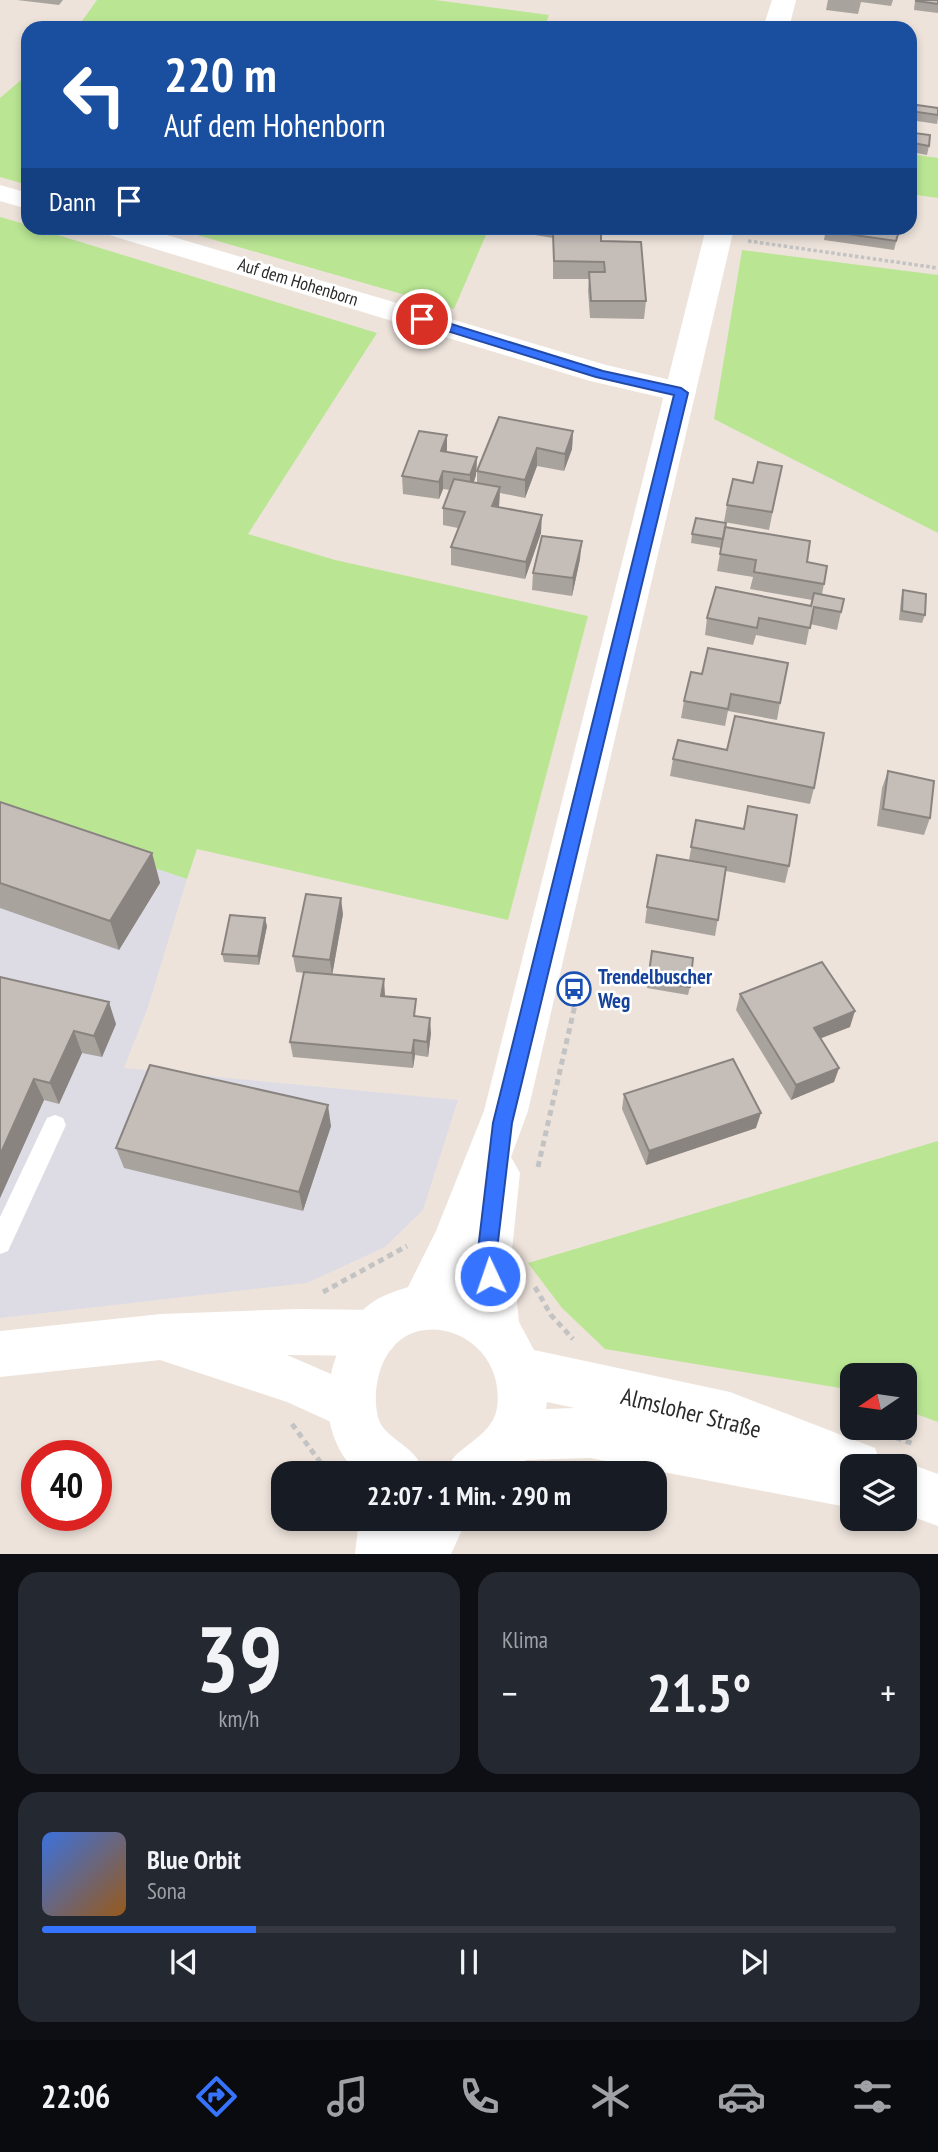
<!DOCTYPE html>
<html lang="de">
<meta charset="utf-8">
<style>
body{margin:0;font-family:"PT Sans Narrow",sans-serif;background:#242831;color:#f1f3f6;height:100vh;display:flex;flex-direction:column;font-size:26px;white-space:nowrap}
*{box-sizing:border-box;margin:0}
p{font-size:23px;color:#9ea1a6}
.icon{flex:none;width:38px;height:38px;fill:none;stroke:currentColor;stroke-width:2;stroke-linecap:round;stroke-linejoin:round}
.map{position:relative;height:1554px;overflow:hidden}
.drawer{display:flex;flex-direction:column;gap:18px;padding:18px;background:#0d0f14;flex:1}
.drawer>*{flex:none}
.top-card{position:absolute;left:21px;top:21px;width:896px;height:214px;border-radius:21px;box-shadow:0 4px 10px #0003;background:#1a4fa0;color:#fff;overflow:hidden}
.needle{width:46px;rotate:257deg}
.buttons{position:absolute;left:840px;top:1363px;display:grid;gap:14px}
.buttons a{display:grid;place-items:center;width:77px;height:77px;border-radius:14px;background:#171b24;box-shadow:0 4px 10px #0003;font-size:35px}
.speed{position:absolute;left:21px;top:1440px;display:flex;gap:14px;font-size:35px;font-weight:700;text-align:center}
.speed>*{display:grid;place-content:center;width:91px;height:91px;border-radius:50%;background:#171b24;box-shadow:0 4px 10px #0003;line-height:1}
.speed .limit{border:10px solid #d22;background:#fff;color:#111}
.pin{position:absolute;display:grid;place-items:center;width:60px;height:60px;color:#fff;margin:-30px;border:4px solid #fff;border-radius:50%;box-shadow:0 2px 7px #0007}
.me{position:absolute;width:77px;margin:-38px;rotate:357deg;stroke-linejoin:round;filter:drop-shadow(0 0 5px #0008)}
.turn{display:flex;align-items:center;gap:24px;height:147px;padding:0 28px;font-size:32px}
.turn .icon{width:91px;height:91px;stroke-width:2.5}
.turn b{display:block;font-size:49px;line-height:60px}
.then{display:flex;align-items:center;height:66px;padding:0 28px;background:#0003;gap:14px;font-size:26px}
.big{font-size:52px;font-weight:600;line-height:1.1}
.drawer .widget{flex:1;display:flex;flex-direction:column;justify-content:center;gap:10px;min-width:0;padding:0 24px;border-radius:21px;background:#242831}
.drawer .dial{align-items:center;gap:0}
.dial b{font-size:91px;line-height:1}
.song{display:flex;align-items:center;gap:21px}
.cover{width:84px;height:84px;border-radius:10px;background:linear-gradient(135deg,hsl(220 70% 55%),hsl(30 70% 35%))}
.played{height:7px;border-radius:4px;background:linear-gradient(90deg,#3674ff 25%,#363941 25%)}
.keys{display:flex;justify-content:space-around;direction:ltr}
.heat{display:flex;justify-content:space-between;align-items:center;font-size:38px;direction:ltr}
.drawer .tiles{flex:1;display:grid;gap:18px;grid-template-columns:1fr 1fr}
.widget:last-child{grid-column:span 2}
.trip{position:absolute;left:271px;top:1461px;width:396px;height:70px;border-radius:21px;background:#171b24;box-shadow:0 4px 10px #0003;font-weight:600;line-height:70px;text-align:center}
.dock{display:flex;height:112px;justify-content:space-around;align-items:center;background:#090b0e;color:#9ea1a6}
.dock .icon{width:49px;height:49px}
.dock .active{color:#3674ff}
.dock b{font-size:32px;color:#f1f3f6}
.map>svg:first-child{display:block}
.industrial{fill:#dddce5}
.green{fill:#bae694}
.lines{fill:none;stroke-linecap:round;stroke-linejoin:round}
.path-far1{stroke:#c3c3c3;stroke-width:3.5;stroke-dasharray:3.5 2.5;stroke-linecap:butt}
.path{stroke:#c3c3c3;stroke-width:5;stroke-dasharray:6 4.5;stroke-linecap:butt}
.service{fill:#fff;fill-rule:evenodd}
.minor{fill:#fff;fill-rule:evenodd}
.tertiary{fill:#fff;fill-rule:evenodd}
.wall{fill:#a9a39e}
.shaded-wall{fill:#8a8481}
.building{fill:#c5bdb8;stroke:#8a8481;stroke-width:2}
.route{fill:#3674ff;stroke:#234ba6;stroke-width:2}
.labels{text-anchor:middle;stroke-width:5;stroke-linejoin:round;paint-order:stroke}
.far-street-label{font-size:18px;fill:#2a2a2a;stroke:#fff}
.transit-label{font-size:21px;font-weight:bold;fill:#164399;stroke:#fff;text-anchor:start}
.near-street-label{font-size:24px;fill:#2a2a2a;stroke:#fff}
</style>
<div class="map">
<svg width="938" height="1554" viewBox="0 0 938 1554">
<rect width="100%" height="100%" fill="#ede3db"/>
<path class="industrial" d="M0 816 187 879 148 1007 124 1068 458 1100 423 1210 385 1247 307 1283 0 1318Z"/>
<path class="green" d="M97 0H435L549 15 544 28H77Z
M28 74V185L0 177V98Z
M910 154 938 158V198L910 194Z
M0 217 28 225V228H35L377 333 248 534 335 560 588 616 508 920 197 849 187 879 0 816Z
M173 228H489L454 309Z
M742 250 938 275V533L714 419Z
M938 1141V1422L905 1410V1376H852V1390L605 1349 562 1308 528 1263Z"/>
<g class="lines">
<path class="path-far1" d="M748 241 938 268"/>
<path class="path" d="M538 1167 575 1005
M535 1287 551 1315 573 1339
M323 1292 407 1246
M292 1424 329 1474
M886 1434 914 1444"/>
<path class="service" d="M55 1115 63 1118 66 1125 8 1251 0 1254V1217L47 1118Z"/>
<path class="minor" d="M0 185 28 193V209L0 201Z
M102 228H143L606 365 692 385 696 392 692 399 681 402 590 381 106 234Z
M297 1309 376 1310 392 1317 399 1333 392 1349 376 1356 287 1355 368 1390 375 1407 368 1424 351 1431 287 1402 160 1360 0 1377V1331L161 1314Z"/>
<path class="tertiary" d="M772 0H796L789 28H763Z
M706 228H734L528 1111 511 1157 520 1173 512 1250 519 1322 534 1350 730 1392 875 1448 882 1466H852V1508L590 1458 526 1460 514 1474H447C449 1467 451 1459 456 1455 471 1441 493 1431 497 1408 508 1327 395 1295 378 1379 375 1391 375 1405 378 1417 382 1434 403 1442 414 1455 419 1459 421 1467 423 1474H358C323 1439 321 1392 339 1349 345 1334 352 1319 365 1308 377 1297 393 1292 408 1287L436 1231 484 1111ZM466 1270 468 1289 458 1286ZM547 1402 575 1408 546 1409Z
M905 1462 938 1474V1526L905 1514V1466H895Z
M359 1519H411L410 1524 413 1519H467L451 1554H355Z"/>
</g>
<path class="wall" d="M17 0H63L59 5Z
M828 0H893L891 6 861 2 858 14 826 10Z
M915 0H938V13L914 10Z
M910 104 938 108V118L937 124 910 120Z
M914 133 929 146 927 155 911 152Z
M505 228H580L578 234 601 241 646 301 644 319 590 318 588 290 589 279H553V238L505 230Z
M826 228 899 231 894 250 824 240Z
M573 431 572 449 564 471 537 466 525 498 500 493 499 507 541 533 525 579 451 565V547L458 528 443 525V508L450 490 443 489 439 499 403 494 402 476 447 435V452L477 457 476 475 474 482 477 483V471Z
M782 466 769 530 724 522 727 505 753 483Z
M726 527 807 562 824 584 822 594 841 612 837 630 810 624 806 645 756 635 753 645 705 635 707 618 811 606 812 600 750 589 753 577 717 571 721 548 691 543 692 534Z
M580 559 572 596 532 590 533 573Z
M903 590 925 615 922 623 899 620 901 599Z
M691 672 780 703 777 720 728 711 725 726 681 718 684 701Z
M673 759 814 788 810 804 670 776Z
M888 771 930 818 924 835 877 826 882 788Z
M0 802 152 853 160 883 119 950 0 908Z
M748 806 789 866 785 883 726 871 715 936 645 923 647 907 689 860 696 820 743 829Z
M343 914 332 975 385 996 416 1016 431 1033 428 1057 415 1055 413 1068 293 1057 290 1042 304 973 296 972 293 956Z
M267 926 259 965 224 962 222 954Z
M652 951 690 987 688 995 647 988Z
M0 977 116 1024 102 1057 82 1053 59 1104 44 1100 0 1198Z
M740 994 850 1027 820 1038 839 1068 834 1082 791 1100 736 1010Z
M624 1094 756 1128 646 1165 622 1109Z
M331 1126 303 1211 124 1168 116 1148Z"/>
<path class="shaded-wall" d="M576 228H580L575 241Z
M573 431 572 449 564 471 565 454Z
M447 435V453L441 451Z
M537 448V466L525 498V480Z
M477 457 476 475 470 493V475Z
M443 471V489L439 499V482Z
M500 487 499 505 492 523V506Z
M542 515 541 533 525 579 526 562Z
M582 541 580 559 572 596 573 578Z
M152 853 160 883 119 950 110 921Z
M341 898 343 914 332 976 330 960Z
M265 918 267 926 259 965 258 956Z
M384 979 385 995 383 1012 381 996Z
M109 1002 116 1024 102 1057 94 1036Z
M855 1011 850 1027 809 1043 814 1028Z
M430 1018 431 1033 428 1057 427 1042Z
M74 1031 82 1053 59 1104 50 1083Z
M414 1040 415 1055 413 1068 412 1053Z
M839 1068 834 1082 791 1100 796 1085Z
M34 1079 44 1100 0 1198V1155Z
M328 1105 331 1126 303 1211 299 1192Z
M761 1113 756 1128 646 1165 649 1151Z"/>
<path class="building" d="M916 0H938V4L916 1Z
M910 104 938 108V115L910 111Z
M914 133 930 135 929 146 913 143Z
M826 228H876L899 231 896 241 826 231Z
M553 234H601V241L641 242 646 301H591L589 272H605L604 262 554 261Z
M499 417 573 431 565 454 537 448 525 480 477 471Z
M419 431 447 435 441 451 477 457 470 475 443 471 439 482 402 476Z
M758 462 782 466 772 512 727 505 733 479 753 483Z
M454 479 500 487 492 506 542 515 526 562 451 547 465 512 443 508Z
M696 518 726 523 723 539 692 534Z
M725 527 810 541 807 562 827 566 824 584 754 572 756 560 720 554Z
M542 536 582 541 573 578 533 573Z
M716 587 811 606 814 593 844 599 841 612 814 607 810 628 759 618 757 628 707 618Z
M903 590 926 594 925 615 902 611Z
M708 648 788 663 780 703 731 694 728 709 684 701 691 672 702 674Z
M735 716 824 733 814 788 673 759 678 740 727 750Z
M888 771 934 781 930 818 883 809Z
M0 802 152 853 110 921 0 883Z
M748 806 797 815 789 866 691 847 696 820 744 829Z
M657 855 726 867 718 920 647 907Z
M306 894 341 898 330 960 293 956Z
M230 915 265 918 258 956 222 954Z
M652 951 693 958 690 987 648 980Z
M822 962 855 1011 814 1028 839 1068 796 1085 740 994Z
M304 972 384 979 381 996 416 999 414 1016 430 1018 427 1042 414 1040 412 1053 290 1042Z
M0 977 109 1002 94 1036 74 1031 50 1083 34 1079 0 1155Z
M733 1059 761 1113 649 1151 624 1094Z
M150 1065 328 1105 299 1192 116 1148Z"/>
<path class="route" d="M422 315 603 371 681 388 688 393 512 1123 497 1250 500 1276 497 1283 490 1286 483 1283 478 1250 493 1123 674 395 596 377 418 322 416 319Z"/>
<defs>
<symbol id="bus-ring" viewBox="-11 -11 22 22"><circle r="9.5" fill="#fff" stroke="#1a4fb4" stroke-width="1.5"/><path d="M-5-6H5V4H4V6H2V4H-2V6H-4V4H-5ZM-3.5-4V0h7V-4ZM-3.5 1.2v1.5H-2V1.2ZM2 1.2v1.5H3.5V1.2Z" fill="#1a4fb4"/></symbol>
</defs>
<g fill-rule="evenodd">
<use href="#bus-ring" x="555" y="970" width="38" height="38"/>
</g>
<g class="labels">
<g class="far-street-label">
<text transform="translate(298 282) rotate(17)" y="6">Auf dem Hohenborn</text>
</g>
<g class="transit-label">
<text x="598" y="984">Trendelbuscher<tspan x="598" dy="24">Weg</tspan></text>
</g>
<g class="near-street-label">
<text transform="translate(691 1413) rotate(14)" y="8">Almsloher Straße</text>
</g>
</g>
</svg>
<div class="buttons">
<a><svg class="needle" viewBox="-14 -14 28 28"><path d="M0-13l5 13h-10z" fill="#e53935"/><path d="M0 13l5-13h-10z" fill="#9ea1a6"/></svg></a>
<a><svg class="icon" aria-label="layers" viewBox="0 0 24 24"><path d="M12 4l9 5-9 5-9-5zM3 14l9 5 9-5"/></svg></a>
</div>
<div class="speed"><div class="limit">40</div></div>
<div class="pin" style="left:422px;top:319px;background:#d93025"><svg class="icon" aria-label="arrive" viewBox="0 0 24 24"><path d="M6 21V4h12l-3 4 3 4H6"/></svg></div>
<svg class="me" style="left:490px;top:1276px" viewBox="-20 -20 40 40"><circle r="17" fill="#3674ff" stroke="#fff" stroke-width="3"/><path d="M0-11L8 9 0 5-8 9z" fill="#fff"/></svg>
<div class="trip">22:07 · 1 Min. · 290 m</div>
<div class="top-card">
<div class="turn"><svg class="icon" aria-label="left" viewBox="0 0 24 24"><path d="M17 20v-9H6M10 6l-5 5 5 5"/></svg><div><b>220 m</b>Auf dem Hohenborn</div></div>
<div class="then">Dann<svg class="icon" aria-label="arrive" viewBox="0 0 24 24"><path d="M6 21V4h12l-3 4 3 4H6"/></svg></div>
</div>
</div>
<section class="drawer">
<div class="tiles">
<div class="widget dial"><b>39</b><p>km/h</p></div>
<div class="widget"><p>Klima</p>
<div class="heat"><a>−</a><b class="big">21.5°</b><a>+</a></div>
</div>
<div class="widget">
<div class="song"><i class="cover"></i><div><b>Blue Orbit</b><p>Sona</p></div></div>
<div class="played"></div>
<div class="keys"><svg class="icon" aria-label="previous" viewBox="0 0 24 24"><path d="M18 5L8 12l10 7zM5 5v14"/></svg><svg class="icon" aria-label="pause" viewBox="0 0 24 24"><path d="M8 5v14M16 5v14"/></svg><svg class="icon" aria-label="next" viewBox="0 0 24 24"><path d="M6 5l10 7-10 7zM19 5v14"/></svg></div>
</div>
</div>
</section>
<nav class="dock">
<b>22:06</b>
<svg class="icon active" aria-label="directions" viewBox="0 0 24 24"><path d="M12 3l9 9-9 9-9-9zM9 14v-3h6M13 9l2 2-2 2"/></svg>
<svg class="icon" aria-label="music" viewBox="0 0 24 24"><path d="M9 18V5l10-2v13"/><circle cx="6" cy="18" r="3"/><circle cx="16" cy="16" r="3"/></svg>
<svg class="icon" aria-label="phone" viewBox="0 0 24 24"><path d="M5 4h4l2 5-3 2q2 4 5 5l2-3 5 2v4C11 20 4 13 5 4z"/></svg>
<svg class="icon" aria-label="climate" viewBox="0 0 24 24"><path d="M12 3v18M4 7l16 10M4 17L20 7"/></svg>
<svg class="icon" aria-label="car" viewBox="0 0 24 24"><path d="M5 17H2v-5l4-1 3-4h7l3 4 3 1v5h-3M9 17h6M6 11h13"/><circle cx="7" cy="17" r="2"/><circle cx="17" cy="17" r="2"/></svg>
<svg class="icon" aria-label="filters" viewBox="0 0 24 24"><path d="M4 7h16M4 17h16"/><circle cx="9" cy="7" r="2"/><circle cx="15" cy="17" r="2"/></svg>
</nav>
